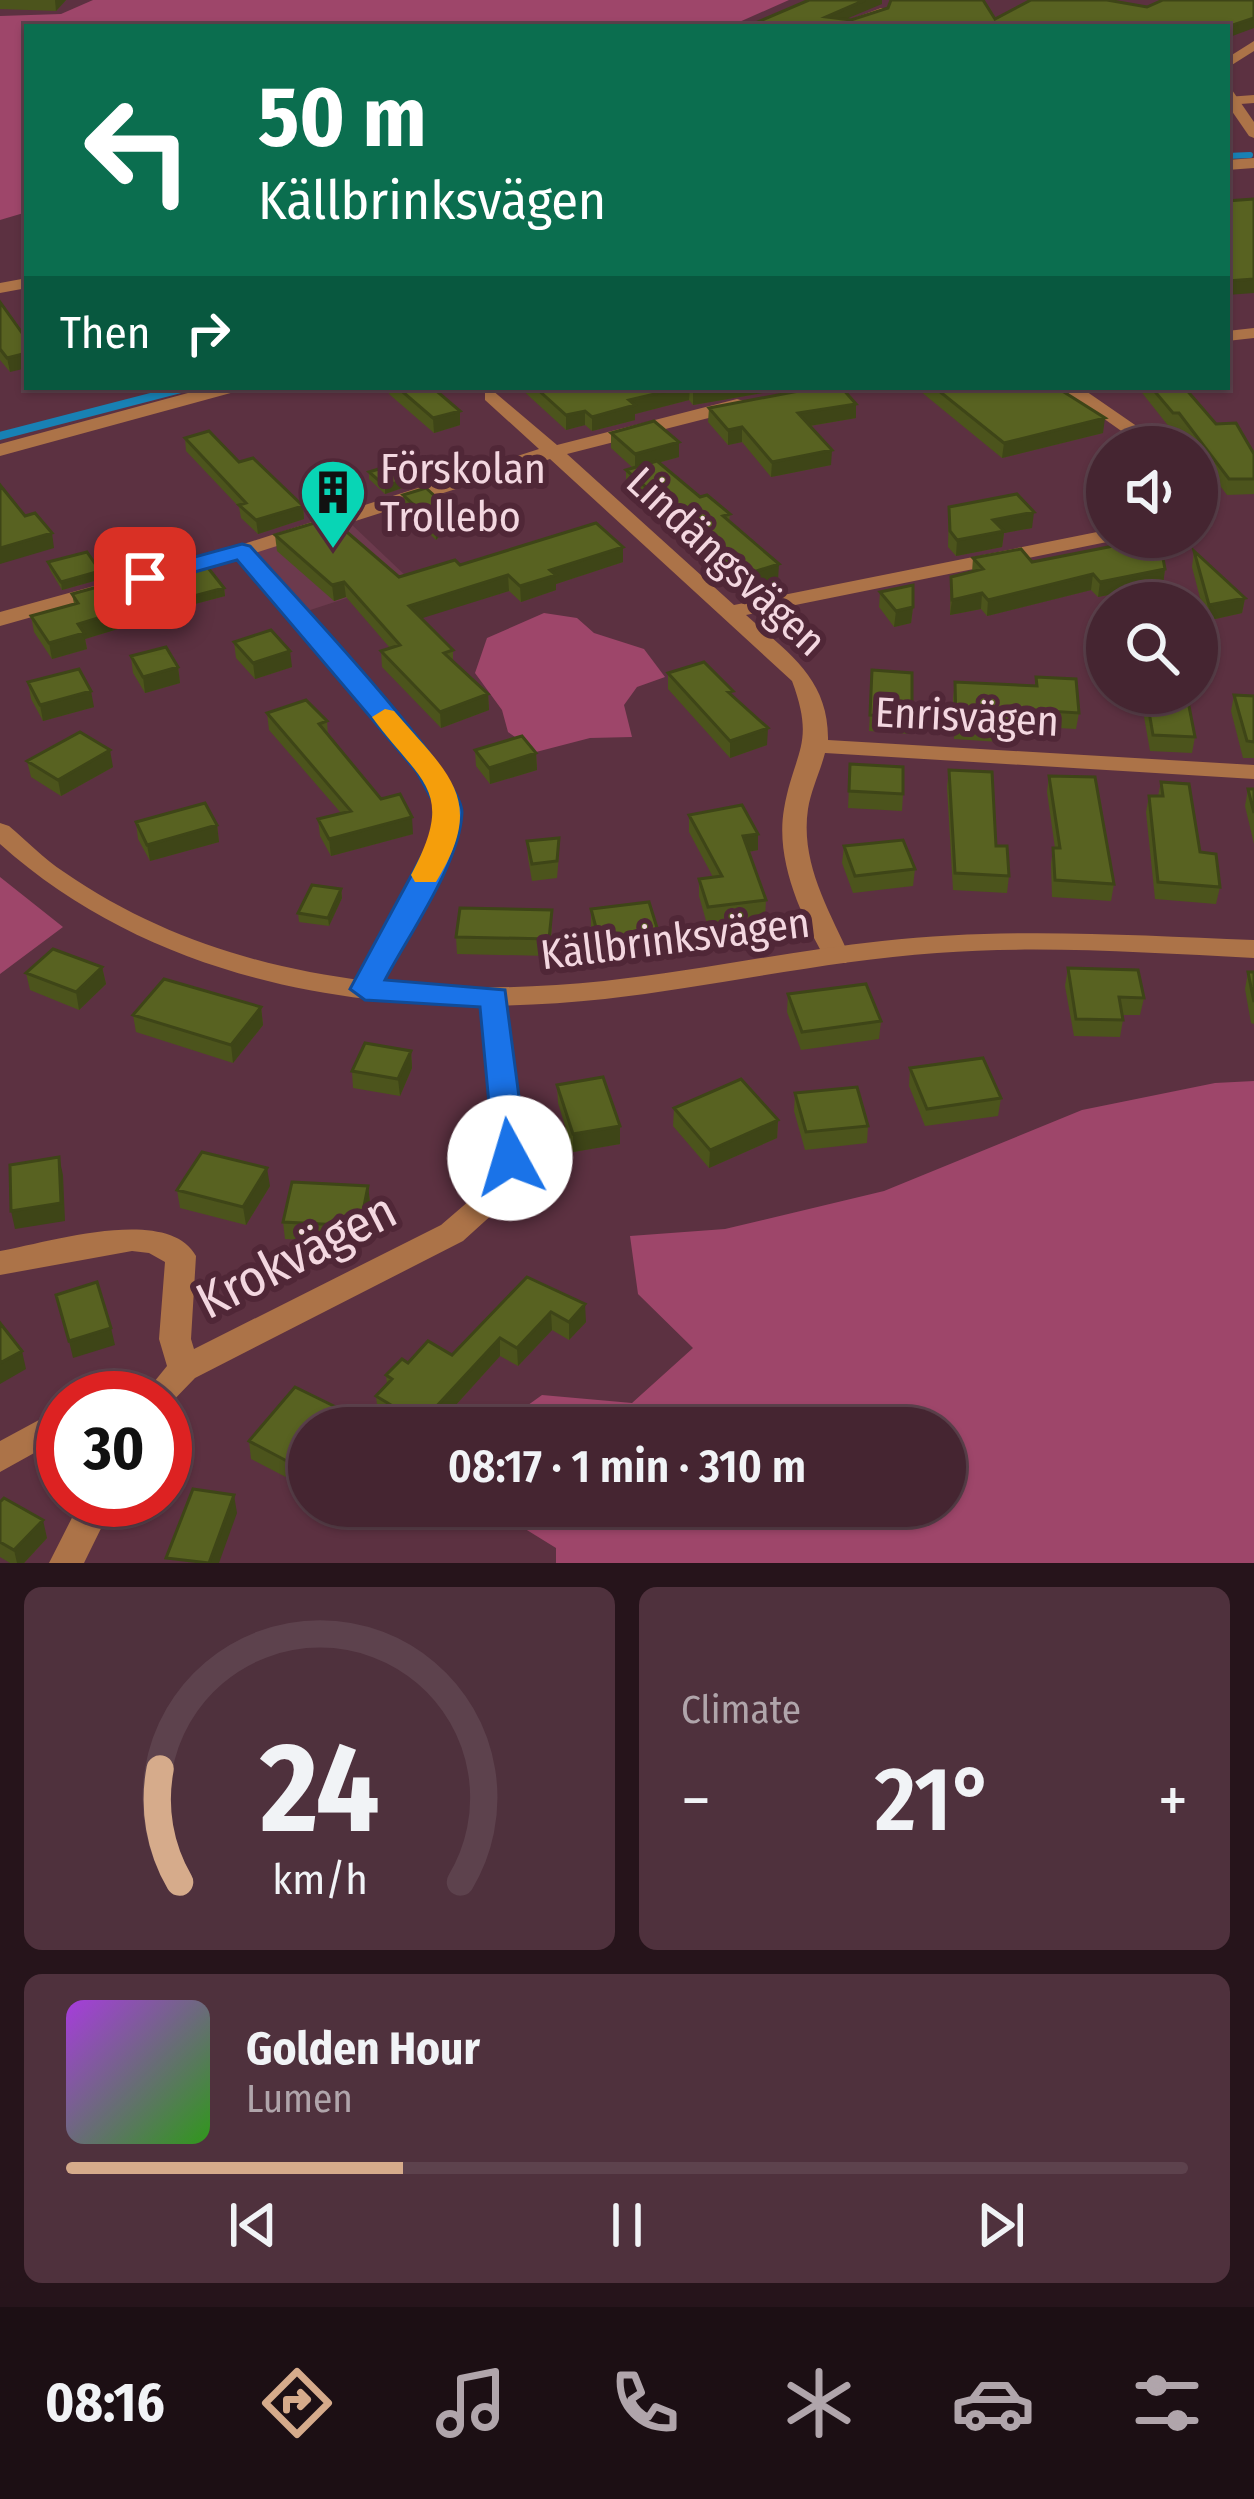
<!DOCTYPE html>
<meta charset="utf-8">
<style>
body{margin:0;font-family:"Fira Sans Condensed",sans-serif;background:#4f313d;color:#f1f3f6;height:100vh;display:flex;flex-direction:column;font-size:45px;white-space:nowrap}
*{box-sizing:border-box;margin:0}
p{font-size:39px;color:#b0a5ab}
.icon{flex:none;width:66px;height:66px;fill:none;stroke:currentColor;stroke-width:2;stroke-linecap:round;stroke-linejoin:round}
.map{position:relative;height:1563px;overflow:hidden}
.details{display:flex;flex-direction:column;gap:24px;padding:24px;background:#26141b;flex:1}
.details>*{flex:none}
.banner{position:absolute;left:24px;top:24px;width:1206px;height:366px;border-radius:0px;box-shadow:0 3px 9px #0004,0 0 0 3px #5d424d;background:#0b6e4f;color:#fff;overflow:hidden}
.controls{position:absolute;left:1086px;top:426px;display:grid;gap:24px}
.controls a{display:grid;place-items:center;width:132px;height:132px;border-radius:50%;background:#452531;box-shadow:0 3px 9px #0004,0 0 0 3px #5d424d;font-size:60px}
.speed{position:absolute;left:36px;top:1371px;display:flex;gap:24px;font-size:60px;font-weight:700;text-align:center}
.speed>*{display:grid;place-content:center;width:156px;height:156px;border-radius:50%;background:#452531;box-shadow:0 3px 9px #0004,0 0 0 3px #5d424d;line-height:1}
.speed .limit{border:18px solid #d22;background:#fff;color:#111}
.pin{position:absolute;display:grid;place-items:center;width:102px;height:102px;color:#fff;margin:-51px;border-radius:24px;box-shadow:0 6px 18px #0006}
.me{position:absolute;width:132px;margin:-66px;rotate:354deg;stroke-linejoin:round;filter:drop-shadow(0 0 9px #0008)}
.turn{display:flex;align-items:center;gap:42px;height:252px;padding:0 36px;font-size:54px}
.turn .icon{width:156px;height:156px;stroke-width:2.5}
.turn b{display:block;font-size:84px;line-height:102px}
.then{display:flex;align-items:center;height:114px;padding:0 36px;background:#0003;gap:24px;font-size:45px}
.big{font-size:90px;font-weight:600;line-height:1.1}
.details .tile{flex:1;display:flex;flex-direction:column;justify-content:center;gap:18px;min-width:0;padding:0 42px;border-radius:18px;background:#4f313d}
.details .dial{align-items:center;gap:0}
.dial svg{height:312px;overflow:visible;fill:none;stroke:#5d424d;stroke-width:7;stroke-linecap:round;text-anchor:middle}
.dial text{fill:#f1f3f6;stroke:none}
.song{display:flex;align-items:center;gap:36px}
.cover{width:144px;height:144px;border-radius:18px;background:linear-gradient(135deg,hsl(280 70% 55%),hsl(110 70% 35%))}
.played{height:12px;border-radius:6px;background:linear-gradient(90deg,#d6ab8b 30%,#5d424d 30%)}
.keys{display:flex;justify-content:space-around;direction:ltr}
.heat{display:flex;justify-content:space-between;align-items:center;font-size:66px;direction:ltr}
.details .tiles{flex:1;display:grid;gap:24px;grid-template-columns:1fr 1fr}
.tile:last-child{grid-column:span 2}
.trip{position:absolute;left:288px;top:1407px;width:678px;height:120px;border-radius:60px;background:#452531;box-shadow:0 3px 9px #0004,0 0 0 3px #5d424d;font-weight:600;line-height:120px;text-align:center}
.tab-bar{display:flex;height:192px;justify-content:space-around;align-items:center;background:#1c0f14;color:#b0a5ab}
.tab-bar .icon{width:84px;height:84px}
.tab-bar .current{color:#d6ab8b}
.tab-bar b{font-size:54px;color:#f1f3f6}
.map>svg:first-child{display:block}
.built{fill:#6c3a4d}
.green{fill:#9e466a}
.lines{fill:none;stroke-linecap:round;stroke-linejoin:round}
.stream-far1{stroke:#1881b4;stroke-width:6}
.stream{stroke:#1881b4;stroke-width:8}
.minor{fill:#ac7348;fill-rule:evenodd}
.tertiary{fill:#ac7348;fill-rule:evenodd}
.wall{fill:#4c541c}
.shaded-wall{fill:#3e4517}
.building{fill:#586221;stroke:#3e4517;stroke-width:3}
.route{fill:#1a73e8;stroke:#114b97;stroke-width:3}
.slow{fill:#f59e0b}
.labels{text-anchor:middle;stroke-width:12;stroke-linejoin:round;paint-order:stroke}
.poi-label{font-size:42px;fill:#f3d7e0;stroke:#502737;text-anchor:start}
.street-label{font-size:42px;fill:#f3d7e0;stroke:#502737}
.near-street-label{font-size:51px;fill:#f3d7e0;stroke:#502737}
</style>
<div class="map">
<svg width="1254" height="1563" viewBox="0 0 1254 1563">
<rect width="100%" height="100%" fill="#5c3141"/>
<path class="built" d="M349 522 408 578 298 614 245 554Z"/>
<path class="green" d="M93 0H789L728 27H27V212L0 220V16L61 14Z
M544 613 577 618 594 633 644 649 665 677 637 687 624 705 632 737 590 738 536 752 508 732 502 710 475 673 487 638Z
M0 877 63 927 0 974Z
M1254 1081V1563H556V1548L488 1506H945V1428H496L542 1395 632 1403 693 1348 638 1294 630 1236 725 1229 884 1191 1082 1110 1215 1083Z"/>
<g class="lines">
<path class="stream-far1" d="M1227 156 1250 155"/>
<path class="stream" d="M0 436 189 387"/>
<path class="minor" d="M881 8 886 9V15L850 27H830Z
M1254 95V103L1227 105V97Z
M27 278V288L0 293V283Z
M1254 328V338L1227 341V331Z
M1059 387H1080L1167 447H1144Z
M492 390 557 445 737 399 744 401V409L567 454 734 605 1107 530V537H1117L1107 542 746 615C787 652 829 678 828 740L1254 765V779L825 753C820 772 811 790 808 809 800 863 829 910 850 957L846 963H828C802 919 775 861 784 809 794 751 816 745 792 681L550 459 255 553 437 764 461 805 458 837 378 989 374 995H356L352 989 434 837 437 805 419 772 238 559 0 626V612L228 549 539 449 485 400V392Z
M494 988 504 991 507 997 525 1158 506 1202 463 1241 195 1378 165 1409V1398H141L167 1366 159 1339 165 1262 149 1253 132 1251 0 1275V1251C46 1243 168 1204 196 1256L191 1339 194 1349 441 1225 484 1188 495 1158 481 997 484 991Z
M63 1407V1437L0 1472V1441Z
M81 1500H115L84 1563H49Z"/>
<path class="tertiary" d="M1254 41V51L1227 68V58Z
M1227 89 1232 90 1254 122V138L1249 136 1227 104Z
M1254 158V168L1227 170V160Z
M210 387H240L238 391 0 456V444Z
M0 823 9 826C27 841 44 859 64 872 221 981 419 1000 604 981 697 971 789 951 882 941 1006 927 1130 935 1254 940V958C1149 953 1042 945 937 953 825 961 716 986 605 999 393 1022 163 990 0 844Z"/>
</g>
<path class="wall" d="M0 0H66L56 11 0 9Z
M0 302 10 372 0 360Z
M389 387H432L460 425 434 433 389 394Z
M519 387H574L579 391 598 387H797L693 405 689 400 635 414V420L592 431 585 425 566 430Z
M921 387H1056L1103 433 1002 458 920 391Z
M1108 387H1184L1216 424 1254 454V494L1227 495 1197 455V447H1191L1177 428H1170L1139 389 1112 392Z
M709 408 856 418 810 426 831 465 771 477 742 442 728 445 708 422Z
M611 433 679 457 658 463 700 497 730 514 729 522 778 580 746 590 626 485V470L633 468 611 448Z
M185 438 239 462 303 506 304 519 258 534 241 518 239 507 186 451Z
M369 472 408 479V486L385 494 369 479Z
M403 495 450 524 436 540 404 510Z
M949 507 1032 528 1004 533 1002 547 956 556 948 547Z
M330 530 399 577 460 565 623 547V562L556 584V590L521 602 509 591 421 618 453 650V661L488 694 489 710 441 728 382 667 381 651 390 648 346 597 334 601 277 551 275 535Z
M144 537 191 554 159 563 146 545Z
M1194 551 1245 598 1242 613 1206 621 1192 567Z
M973 558 1032 562 1165 569 1163 584 1098 597 1091 590 987 616 981 609 950 615 951 577 972 572Z
M48 562 100 571 101 579 62 590 50 570Z
M172 574 224 588 225 596 191 605 173 582Z
M117 591 154 601 157 617 85 639 87 649 52 659 34 632 31 616 74 604 72 594Z
M880 592 913 607 911 623 894 627 879 607Z
M234 642 292 667 255 679 236 658Z
M131 657 178 667 180 683 145 693 133 673Z
M872 670 912 717 911 734 869 731Z
M668 673 732 696 767 745 730 758 668 689Z
M1036 677 1079 713 1076 729 1002 725 1000 742 954 739 953 698 955 682 1035 686Z
M28 682 94 707 43 721 31 699Z
M1146 694 1195 737 1192 753 1150 751 1143 711Z
M1234 695 1254 696V758H1243L1231 711Z
M267 713 327 721 328 735 381 799 413 834 331 856 320 836 318 819 341 813 269 730Z
M475 750 536 753 537 770 490 784 476 766Z
M27 761 113 767 61 796 31 777Z
M850 764 903 794 902 811 848 808Z
M949 770 996 846 1009 876 1007 893 953 890 947 787Z
M1049 776 1114 884 1111 901 1052 897 1051 864 1053 848H1055L1047 792Z
M1161 782 1220 887 1216 904 1155 899 1146 812 1149 796H1158Z
M1248 789H1254V844L1245 806Z
M689 815 758 834V850L748 852 766 900 765 917 707 924 699 896V879L713 877 689 832Z
M136 822 217 825 219 842 150 861 138 839Z
M527 841 559 855 557 878 532 881 528 858Z
M844 846 915 869 913 886 853 893 842 863Z
M341 889 342 898 329 926 299 922 298 913Z
M591 909 658 931V948L599 956 591 926Z
M552 927 549 956 457 954 456 937Z
M102 967 106 984 79 1010 30 990 26 973Z
M1068 968 1144 998 1140 1015H1122L1123 1020 1120 1037 1074 1036 1065 986Z
M1248 972H1254V1024L1251 1023 1245 989Z
M788 994 881 1021 879 1039 801 1050 787 1012Z
M261 1007 263 1025 233 1063 136 1032 133 1015Z
M411 1051 412 1068 400 1096 353 1088 352 1071Z
M910 1068 1001 1098 998 1116 925 1126 909 1086Z
M557 1085 620 1126V1144L573 1152 558 1103Z
M795 1093 868 1126 867 1143 805 1150 794 1111Z
M674 1108 778 1120 777 1138 709 1168 673 1126Z
M270 1186 246 1225 180 1208 177 1190Z
M368 1186 370 1203 362 1243 285 1239 283 1222Z
M527 1277 586 1322 569 1340 552 1330 518 1366 500 1356 435 1428H402L378 1414 376 1396 387 1384 386 1375 408 1363 452 1355Z
M295 1387 303 1486 251 1459 249 1441Z
M0 1502 47 1538 24 1563H10L0 1557Z"/>
<path class="shaded-wall" d="M55 0H66L56 11Z
M865 0H882V4L827 27 826 17Z
M1254 18V28L1227 38V27Z
M1254 279V293L1227 295V281Z
M27 353V368L10 372 7 358Z
M685 387H690L689 400 635 414V420L592 431V417L629 400Z
M713 387H797L693 405V390Z
M1113 387H1139V389L1112 392Z
M856 404V418L797 428 798 413Z
M460 411V425L434 433 433 418Z
M585 411V425L566 430V415Z
M1105 418 1103 433 1002 458 1004 443Z
M742 427V442L728 445V430Z
M679 442V457L635 469V454Z
M832 450 831 465 771 477 772 462Z
M408 479V486L385 494V486Z
M303 506 304 519 258 534 256 520Z
M449 509 450 524 436 540 435 524Z
M1034 512 1032 528 1004 533 1002 547 956 556 957 540 993 520Z
M52 533 54 548 0 564V548Z
M190 546 191 554 159 563 158 555Z
M623 547V562L556 584V590L521 602 520 586 550 570Z
M779 564 778 580 746 590 747 574Z
M1165 569 1163 584 1098 597 1100 582Z
M100 571 101 579 62 590 61 582Z
M1093 574 1091 590 987 616 988 600Z
M508 575 509 591 410 622 409 606Z
M344 582 346 597 334 601 332 585Z
M224 588 225 596 191 605 190 597Z
M982 593 981 609 950 615 952 600Z
M1245 598 1242 613 1206 621 1209 605Z
M154 601 157 617 85 639 87 649 52 659 49 643 78 624Z
M913 607 911 623 894 627 896 611Z
M290 651 292 667 255 679 253 663Z
M178 667 180 683 145 693 143 677Z
M91 691 94 707 43 721 40 705Z
M488 694 489 710 441 728 440 712Z
M768 728 767 745 730 758V741Z
M110 750 113 767 61 796 58 780Z
M536 753 537 770 490 784 489 768Z
M412 817 413 834 331 856 329 839Z
M217 825 219 842 150 861 147 845Z
M758 834V850L742 853 743 836Z
M341 889 342 898 329 926 328 918Z
M102 967 106 984 79 1010 76 992Z
M261 1007 263 1025 233 1063 231 1045Z
M411 1051 412 1068 400 1096 398 1079Z
M778 1120 777 1138 709 1168 710 1150Z
M620 1126V1144L573 1152V1134Z
M59 1157 63 1175 65 1221 15 1229 11 1211Z
M267 1168 270 1186 246 1225 243 1207Z
M368 1186 370 1203 362 1243 360 1226Z
M585 1304 586 1322 569 1340V1322Z
M551 1312 552 1330 518 1366 517 1348Z
M111 1328 115 1345 73 1358 69 1341Z
M500 1338V1356L435 1428H422L421 1423Z
M22 1351 26 1369 0 1384V1363Z
M346 1412 348 1428H334Z
M309 1458V1479L303 1486 300 1468Z
M234 1495 237 1513 219 1563H209Z
M43 1520 47 1538 24 1563H17L14 1550Z"/>
<path class="building" d="M809 0H865L826 17 851 20 888 8 891 0H983L995 19 1031 0H1107L1147 7 1163 0H1254V18L1227 27H746Z
M1254 199V279L1227 281V201Z
M0 302 27 340V353L7 358 0 349Z
M397 387H432L460 411 433 418Z
M535 387H574L579 391 598 387H685L629 400 635 405 592 417 585 411 566 415Z
M820 387H841L856 404 798 413 832 450 772 462 742 427 728 430 709 408Z
M934 387H1056L1105 418 1004 443Z
M1151 387H1184L1216 424 1236 423 1254 454V479H1229L1179 413H1173Z
M654 421 679 442 635 454 611 433Z
M209 431 239 462 253 458 303 506 256 520 239 505 246 503 185 438Z
M657 461 700 497 707 495 730 514 723 516 779 564 747 574 626 470Z
M392 465 408 479 385 486 369 472Z
M0 485 25 516 35 513 52 533 0 548Z
M426 488 449 509 435 524 403 495Z
M1017 494 1034 512 993 520 1004 531 957 540 950 531 949 507Z
M321 521 330 530 340 526 399 577 455 560 460 565 596 523 623 547 550 570 556 575 520 586 508 575 409 606 453 650 444 653 488 694 440 712 381 651 400 645 344 582 332 585 275 535Z
M177 529 190 546 158 555 144 537Z
M1159 537 1165 569 1100 582 1093 574 988 600 982 593 952 600 951 577 983 569 973 558 1021 549 1032 562Z
M1194 551 1245 598 1209 605Z
M87 552 100 571 61 582 48 562Z
M205 564 224 588 190 597 172 574Z
M112 583 117 591 140 584 154 601 78 624 84 633 49 643 31 616 78 603 72 594Z
M913 585V607L896 611 880 592Z
M271 630 290 651 253 663 234 642Z
M166 647 178 667 143 677 131 656Z
M704 662 733 691 728 692 768 728 730 741 668 673Z
M79 669 91 691 40 705 28 682Z
M872 670 912 673V717L870 715Z
M1036 677 1076 679 1079 713 1001 708 1002 725 956 723 955 682 1037 686Z
M1146 694 1187 696 1195 737 1153 735Z
M1234 695 1254 696V742L1247 741Z
M306 700 327 721 319 724 381 799 400 794 412 817 329 839 318 819 351 811 267 713Z
M80 732 110 750 58 780 27 761Z
M522 736 536 753 489 768 475 750Z
M850 764 903 767V794L849 791Z
M949 770 992 772 996 846H1007L1009 876 955 873Z
M1049 776 1095 777 1114 884 1055 880 1053 848H1060Z
M1161 782 1189 784 1200 852 1216 854 1220 887 1158 882 1149 796H1163Z
M1248 789H1254V813Z
M205 803 217 825 147 845 136 822Z
M742 805 758 834 743 836 766 900 708 907 699 879 722 876 689 815Z
M559 838 557 861 532 864 527 841Z
M903 840 915 869 855 876 844 846Z
M312 885 341 889 328 918 298 913Z
M649 902 658 931 599 939 591 909Z
M460 908 552 910 549 939 456 937Z
M53 949 102 967 76 992 26 973Z
M1068 968 1138 970 1144 998 1119 997 1123 1020 1076 1019Z
M1248 972H1254V1002Z
M164 979 261 1007 231 1045 133 1015Z
M866 984 881 1021 802 1032 788 994Z
M365 1043 411 1051 398 1079 352 1071Z
M983 1058 1001 1098 927 1109 910 1068Z
M603 1077 620 1126 573 1134 557 1085Z
M741 1079 778 1120 710 1150 674 1108Z
M857 1087 868 1126 806 1132 795 1093Z
M202 1152 267 1168 243 1207 177 1190Z
M59 1157 61 1203 11 1211 10 1165Z
M292 1182 368 1186 360 1226 283 1222Z
M527 1277 585 1304 569 1322 551 1312 517 1348 500 1338 421 1423 376 1396 392 1379 386 1375 402 1359 408 1363 428 1341 452 1355Z
M97 1282 111 1328 69 1341 56 1295Z
M0 1323 22 1351 0 1363Z
M295 1387 346 1412 334 1428H309V1458L300 1468 249 1441Z
M193 1489 234 1495 209 1563 166 1558Z
M4 1498 43 1520 14 1550 0 1542V1502Z"/>
<path class="route" d="M242 544 250 546C285 586 464 774 462 813 460 863 409 934 385 980L505 990 527 1158 522 1167H499L494 1158 480 1007 365 1000 350 989 432 837 435 805 417 772 237 560 145 586 133 578 136 573Z"/>
<path class="slow" d="M385 709 394 711C449 775 487 799 436 882H415L411 875C457 789 421 784 372 717Z"/>
<defs>
<symbol id="building-pin" viewBox="-11 -11 22 30"><path d="M0 17L-7.5 6A9.5 9.5 0 1 1 7.5 6Z" fill="#08d5b5" stroke="#502737"/><path d="M-4-6H4V6H1V3H-1V6H-4ZM-2.5-4.3h1.7v1.8h-1.7ZM.8-4.3h1.7v1.8H.8ZM-2.5-1h1.7V.8h-1.7ZM.8-1h1.7V.8H.8Z" fill="#111"/></symbol>
</defs>
<g fill-rule="evenodd">
<use href="#building-pin" x="295" y="454" width="76" height="104"/>
</g>
<g class="labels">
<g class="poi-label">
<text x="380" y="483">Förskolan<tspan x="380" dy="48">Trollebo</tspan></text>
</g>
<g class="street-label">
<text transform="translate(727 561) rotate(43)" y="15">Lindängsvägen</text>
<text transform="translate(967 716) rotate(3)" y="15">Enrisvägen</text>
<text transform="translate(675 938) rotate(-7)" y="15">Källbrinksvägen</text>
</g>
<g class="near-street-label">
<text transform="translate(296 1255) rotate(-27)" y="18">Krokvägen</text>
</g>
</g>
</svg>
<div class="controls">
<a><svg class="icon" aria-label="sound" viewBox="0 0 24 24"><path d="M4 9h4l5-4v14l-5-4H4zM17 9q2 3 0 6"/></svg></a>
<a><svg class="icon" aria-label="search" viewBox="0 0 24 24"><circle cx="10" cy="10" r="6"/><path d="M15 15l6 6"/></svg></a>
</div>
<div class="speed"><div class="limit">30</div></div>
<div class="pin" style="left:145px;top:578px;background:#d93025"><svg class="icon" aria-label="arrive" viewBox="0 0 24 24"><path d="M6 21V4h12l-3 4 3 4H6"/></svg></div>
<svg class="me" style="left:510px;top:1158px" viewBox="-20 -20 40 40"><circle r="19" fill="#fff"/><path d="M0-13L10 11 0 6-10 11z" fill="#1a73e8"/></svg>
<div class="trip">08:17 · 1 min · 310 m</div>
<div class="banner">
<div class="turn"><svg class="icon" aria-label="left" viewBox="0 0 24 24"><path d="M17 20v-9H6M10 6l-5 5 5 5"/></svg><div><b>50 m</b>Källbrinksvägen</div></div>
<div class="then">Then<svg class="icon" aria-label="right" viewBox="0 0 24 24"><path d="M7 20v-9h11M14 6l5 5-5 5"/></svg></div>
</div>
</div>
<section class="details">
<div class="tiles">
<div class="tile dial"><svg viewBox="0 0 100 80">
<path d="M14 69A42 42 0 1 1 86 69"/>
<path d="M14 69A42 42 0 0 1 9 40" stroke="#d6ab8b"/>
<text x="50" y="56" font-size="32" font-weight="700">24</text>
<text x="50" y="72" font-size="11">km/h</text>
</svg></div>
<div class="tile"><p>Climate</p>
<div class="heat"><a>−</a><b class="big">21°</b><a>+</a></div>
</div>
<div class="tile">
<div class="song"><i class="cover"></i><div><b>Golden Hour</b><p>Lumen</p></div></div>
<div class="played"></div>
<div class="keys"><svg class="icon" aria-label="previous" viewBox="0 0 24 24"><path d="M18 5L8 12l10 7zM5 5v14"/></svg><svg class="icon" aria-label="pause" viewBox="0 0 24 24"><path d="M8 5v14M16 5v14"/></svg><svg class="icon" aria-label="next" viewBox="0 0 24 24"><path d="M6 5l10 7-10 7zM19 5v14"/></svg></div>
</div>
</div>
</section>
<nav class="tab-bar">
<b>08:16</b>
<svg class="icon current" aria-label="directions" viewBox="0 0 24 24"><path d="M12 3l9 9-9 9-9-9zM9 14v-3h6M13 9l2 2-2 2"/></svg>
<svg class="icon" aria-label="music" viewBox="0 0 24 24"><path d="M9 18V5l10-2v13"/><circle cx="6" cy="18" r="3"/><circle cx="16" cy="16" r="3"/></svg>
<svg class="icon" aria-label="phone" viewBox="0 0 24 24"><path d="M5 4h4l2 5-3 2q2 4 5 5l2-3 5 2v4C11 20 4 13 5 4z"/></svg>
<svg class="icon" aria-label="climate" viewBox="0 0 24 24"><path d="M12 3v18M4 7l16 10M4 17L20 7"/></svg>
<svg class="icon" aria-label="car" viewBox="0 0 24 24"><path d="M5 17H2v-5l4-1 3-4h7l3 4 3 1v5h-3M9 17h6M6 11h13"/><circle cx="7" cy="17" r="2"/><circle cx="17" cy="17" r="2"/></svg>
<svg class="icon" aria-label="filters" viewBox="0 0 24 24"><path d="M4 7h16M4 17h16"/><circle cx="9" cy="7" r="2"/><circle cx="15" cy="17" r="2"/></svg>
</nav>
